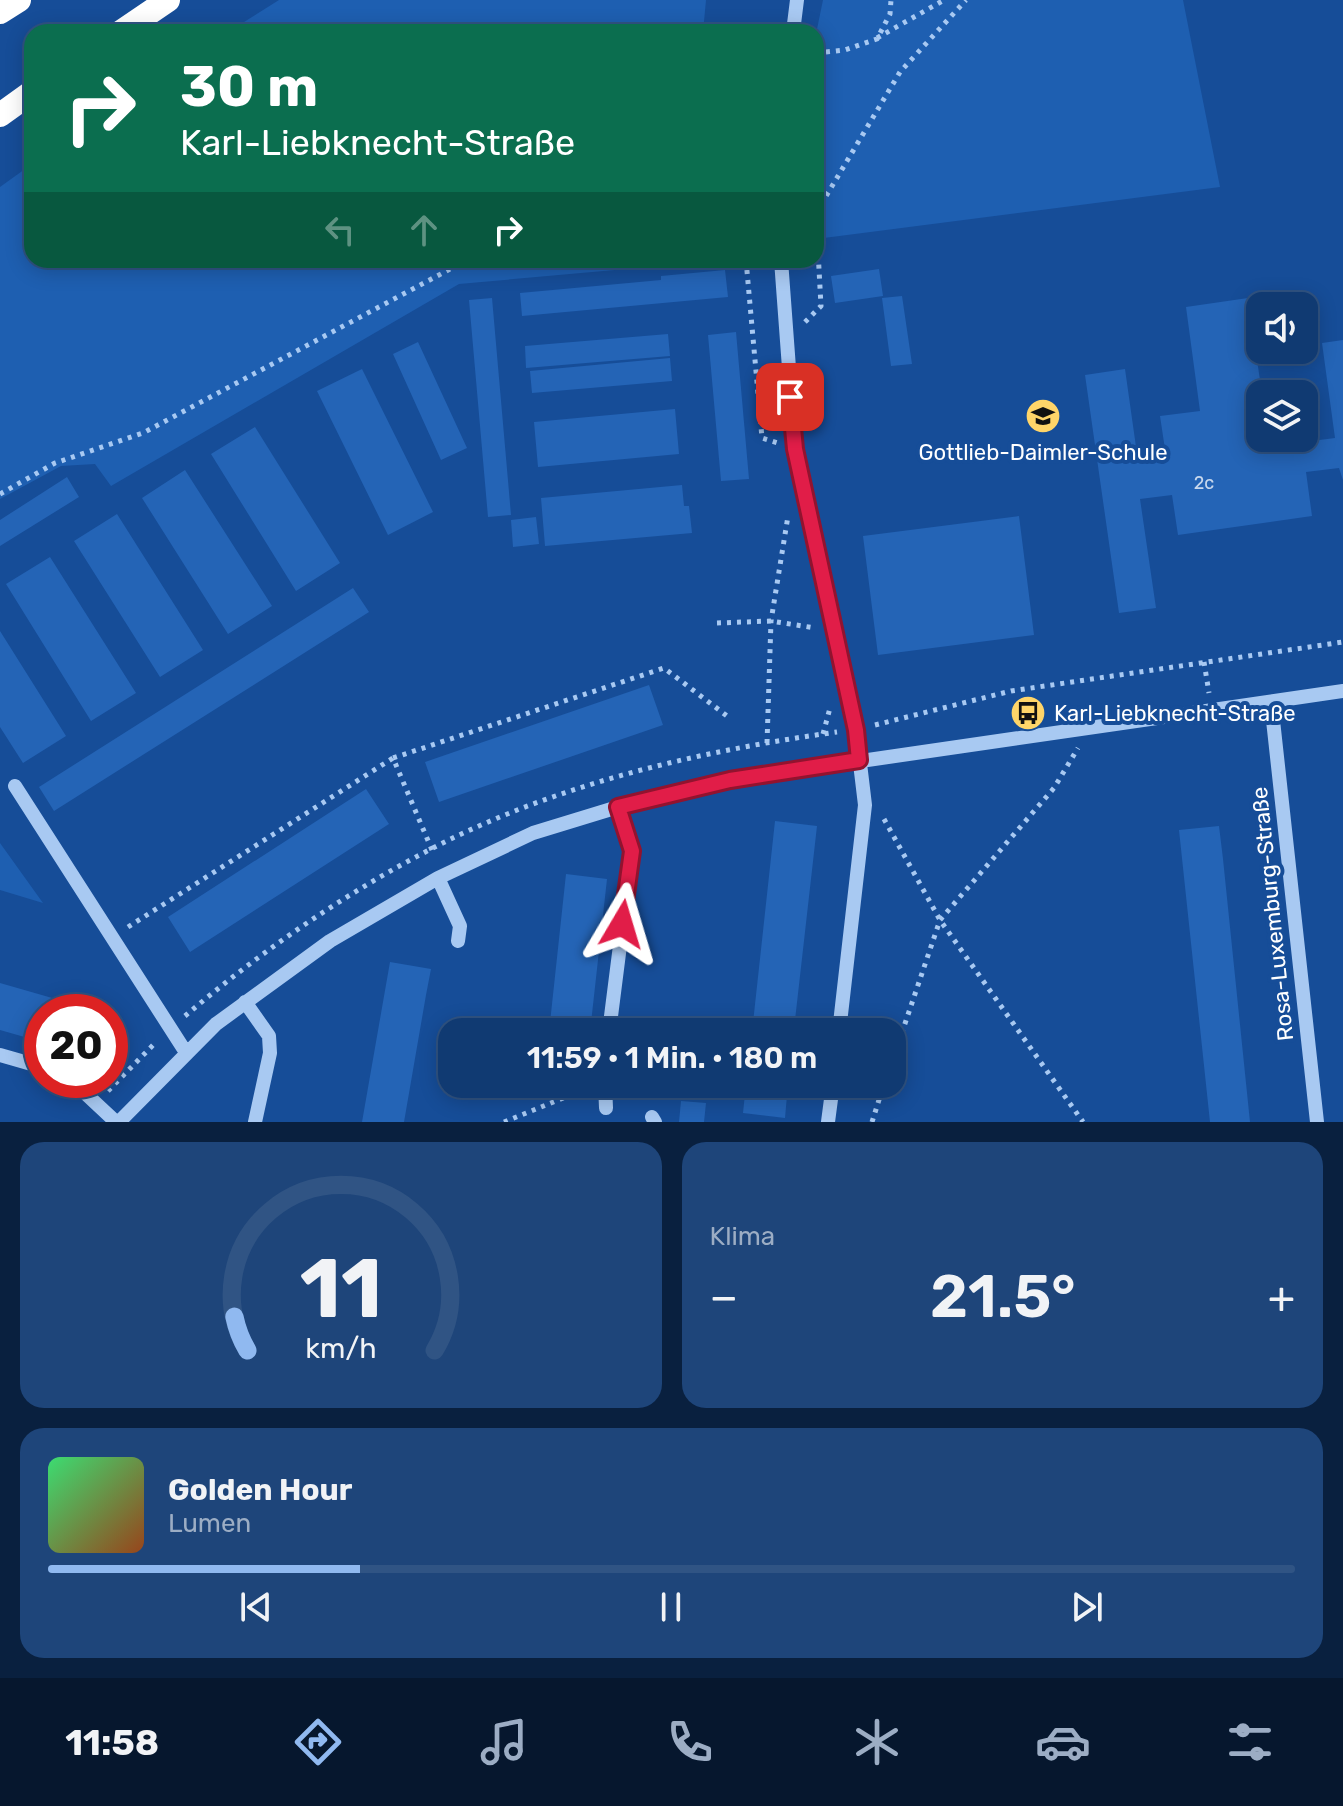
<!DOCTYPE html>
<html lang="de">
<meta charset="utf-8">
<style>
body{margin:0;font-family:Rubik,sans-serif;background:#1e457a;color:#f1f3f6;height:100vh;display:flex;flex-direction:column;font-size:30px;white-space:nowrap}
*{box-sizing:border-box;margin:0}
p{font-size:26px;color:#9cadc4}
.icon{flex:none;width:44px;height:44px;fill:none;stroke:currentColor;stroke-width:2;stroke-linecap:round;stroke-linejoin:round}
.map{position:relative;height:1122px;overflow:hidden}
.drawer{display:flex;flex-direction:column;gap:20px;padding:20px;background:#09203f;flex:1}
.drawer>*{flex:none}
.top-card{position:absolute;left:24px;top:24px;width:800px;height:244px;border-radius:24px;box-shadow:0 4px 20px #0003,0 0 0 2px #305484;background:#0b6e4f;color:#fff;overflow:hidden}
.buttons{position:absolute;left:1246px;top:292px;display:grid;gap:16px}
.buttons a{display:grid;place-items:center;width:72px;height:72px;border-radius:16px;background:#103a72;box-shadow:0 4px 20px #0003,0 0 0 2px #305484;font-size:40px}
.speed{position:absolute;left:24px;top:994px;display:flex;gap:16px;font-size:40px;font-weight:700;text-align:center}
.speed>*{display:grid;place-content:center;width:104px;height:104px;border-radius:50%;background:#103a72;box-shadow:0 4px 20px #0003,0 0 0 2px #305484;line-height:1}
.speed .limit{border:12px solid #d22;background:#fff;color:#111}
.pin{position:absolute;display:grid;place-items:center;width:68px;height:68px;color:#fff;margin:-34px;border-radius:16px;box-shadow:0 4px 12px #0006}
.me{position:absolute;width:88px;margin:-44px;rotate:7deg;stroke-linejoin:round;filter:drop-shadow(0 0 6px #0008)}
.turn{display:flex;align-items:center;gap:28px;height:168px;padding:0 24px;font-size:36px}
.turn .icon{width:104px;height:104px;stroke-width:2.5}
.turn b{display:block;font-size:56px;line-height:68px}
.lanes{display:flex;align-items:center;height:76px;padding:0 24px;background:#0003;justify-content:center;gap:40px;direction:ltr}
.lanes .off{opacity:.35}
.big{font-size:60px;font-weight:600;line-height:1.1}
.drawer .tile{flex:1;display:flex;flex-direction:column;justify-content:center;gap:12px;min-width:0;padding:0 28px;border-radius:24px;background:#1e457a}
.drawer .dial{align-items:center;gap:0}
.dial svg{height:208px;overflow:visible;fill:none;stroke:#305484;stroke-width:7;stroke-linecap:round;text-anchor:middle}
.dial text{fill:#f1f3f6;stroke:none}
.song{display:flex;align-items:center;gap:24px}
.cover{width:96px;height:96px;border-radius:12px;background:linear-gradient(135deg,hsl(140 70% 55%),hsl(20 70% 35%))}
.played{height:8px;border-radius:4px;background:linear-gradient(90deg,#90b9f0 25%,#305484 25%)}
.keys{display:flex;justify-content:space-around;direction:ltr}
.heat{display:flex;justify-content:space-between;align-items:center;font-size:44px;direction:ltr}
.drawer .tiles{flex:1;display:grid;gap:20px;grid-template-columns:1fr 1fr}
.tile:last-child{grid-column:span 2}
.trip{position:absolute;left:438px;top:1018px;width:468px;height:80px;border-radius:24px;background:#103a72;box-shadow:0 4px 20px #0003,0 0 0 2px #305484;font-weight:600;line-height:80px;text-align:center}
.dock{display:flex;height:128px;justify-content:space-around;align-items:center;background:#06172e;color:#9cadc4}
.dock .icon{width:56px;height:56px}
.dock .on{color:#90b9f0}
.dock b{font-size:36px;color:#f1f3f6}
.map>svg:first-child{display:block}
.green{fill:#1e5fb1}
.building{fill:#2464b6}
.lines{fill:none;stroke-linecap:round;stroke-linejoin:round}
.path{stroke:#a8c9f2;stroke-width:5;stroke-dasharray:4 6;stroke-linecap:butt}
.minor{stroke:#a8c9f2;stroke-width:14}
.highway{stroke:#fff;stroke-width:24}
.route-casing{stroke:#92132f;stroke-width:20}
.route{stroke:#e11d48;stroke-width:14}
.labels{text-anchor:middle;stroke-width:8;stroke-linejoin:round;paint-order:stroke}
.number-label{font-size:18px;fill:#c8d8ed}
.poi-label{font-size:22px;fill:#fff;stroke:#164d98}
.street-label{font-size:22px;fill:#fff;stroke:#164d98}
</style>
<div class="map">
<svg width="1343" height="1122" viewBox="0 0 1343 1122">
<rect width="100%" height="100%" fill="#164d98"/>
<path class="green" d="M279 0H706L703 32H228Z
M823 0H1183L1220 187 816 239V34Z
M32 164V260L716 261 459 284 111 486 95 464 61 466 0 499V187Z
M0 843 43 903 0 890Z"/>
<path class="building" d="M879 269 883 296 835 303 831 276Z
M725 270 728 297 522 316 520 293 661 280V276Z
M902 296 912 364 891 366 882 298Z
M492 298 511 515 488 517 469 300Z
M1248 298 1262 394 1260 438H1304V442L1335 438 1322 343 1343 340V480L1339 468 1306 472 1312 516 1178 535 1172 495 1140 499 1156 608 1119 613 1085 375 1125 369 1138 461 1166 456 1160 416 1200 411 1186 307Z
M736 332 749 479 721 481 708 335Z
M668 334 670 356 526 368 525 346Z
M418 342 467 448 441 460 393 354Z
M670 358 672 381 532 393 530 371Z
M362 369 433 512 388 535 317 391Z
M675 409 679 454 538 467 534 422Z
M255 427 340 563 296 591 211 454Z
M185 470 272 606 228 634 142 498Z
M67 477 79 497 0 546V520Z
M682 485 684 506H689L692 533 545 546 541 498Z
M117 514 203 650 160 677 74 541Z
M1019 516 1034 635 878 655 863 536Z
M536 517 539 544 513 547 511 520Z
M50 557 136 693 91 721 6 584Z
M353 588 369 612 54 811 39 787Z
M0 631 66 736 23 763 0 727Z
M649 685 663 725 439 802 425 762Z
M366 789 389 824 190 952 168 917Z
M775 821 817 826 794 1029 752 1032Z
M1219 826 1223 859 1250 1122H1210L1179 830Z
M566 874 607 879 590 1032H549Z
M390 962 431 969 426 995 404 1122H362Z
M0 983 80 1006 78 1012H42V1042L0 1030Z
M746 1084H788L785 1118 743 1113Z
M681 1101 706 1103 704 1122H679Z"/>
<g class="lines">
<path class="path" d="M877 38 944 0
M816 53 845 50 877 39 890 14 891 0
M816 213 900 72 966 0
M746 260 762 438 778 443
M805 322 821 306 816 214
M0 494 55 463 143 433 467 260
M717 623 771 621 815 628
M1204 662 1209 693
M875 725 1011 691 1343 642
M823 734 830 708
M767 743 771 621 788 516
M884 819 940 920 1083 1122
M432 850 393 758 664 668 727 716
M128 927 393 758
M185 1016C260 952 344 894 431 849 556 784 699 751 837 732
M892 1062 940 920 1054 788 1078 748
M108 1091 157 1041
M504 1122 588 1088
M872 1122 884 1084"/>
<path class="minor" d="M793 32 797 0
M781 260 795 449 856 730 865 805 839 1032
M1271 702 1317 1122
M15 786 185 1051
M438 878 460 926 458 941
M245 1002 269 1036 270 1053 255 1122
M609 1032 632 851 618 807
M0 1055 42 1067
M71 1080 116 1122
M605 1084 606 1108
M652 1117 655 1122
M119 1122 216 1024 330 941 438 878 533 833 618 807 730 780 1343 691
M828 1122 833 1084"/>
<path class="highway" d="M0 12 19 0
M121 32 168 0
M0 115 32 92"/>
</g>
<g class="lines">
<defs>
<path id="route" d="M622 924 632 851 618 807 730 780 859 760 856 730 795 449 790 397"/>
</defs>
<use href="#route" class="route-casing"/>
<use href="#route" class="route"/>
</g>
<defs>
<symbol id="school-disc" viewBox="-11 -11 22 22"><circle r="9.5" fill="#ffd569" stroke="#164d98"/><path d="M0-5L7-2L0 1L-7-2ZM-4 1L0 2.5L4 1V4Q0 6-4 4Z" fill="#111"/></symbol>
<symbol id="bus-disc" viewBox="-11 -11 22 22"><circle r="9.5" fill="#ffd569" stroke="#164d98"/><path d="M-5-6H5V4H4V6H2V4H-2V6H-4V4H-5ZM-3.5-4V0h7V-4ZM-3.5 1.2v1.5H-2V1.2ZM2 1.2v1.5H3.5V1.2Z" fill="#111"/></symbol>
</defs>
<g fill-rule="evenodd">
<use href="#school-disc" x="1023" y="396" width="40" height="40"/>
<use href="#bus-disc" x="1008" y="693" width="40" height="40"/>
</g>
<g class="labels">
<g class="number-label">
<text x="1204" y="489">2c</text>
</g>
<g class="poi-label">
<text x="1043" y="460">Gottlieb-Daimler-Schule</text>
<text x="1054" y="721" text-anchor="start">Karl-Liebknecht-Straße</text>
</g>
<g class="street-label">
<text transform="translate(1272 914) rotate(-96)" y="8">Rosa-Luxemburg-Straße</text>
</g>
</g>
</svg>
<div class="buttons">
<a><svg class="icon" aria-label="sound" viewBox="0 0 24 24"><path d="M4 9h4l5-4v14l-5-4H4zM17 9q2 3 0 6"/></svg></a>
<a><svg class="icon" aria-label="layers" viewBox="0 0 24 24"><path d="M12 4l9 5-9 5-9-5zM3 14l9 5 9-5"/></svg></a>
</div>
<div class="speed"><div class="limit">20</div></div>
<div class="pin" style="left:790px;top:397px;background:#d93025"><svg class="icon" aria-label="arrive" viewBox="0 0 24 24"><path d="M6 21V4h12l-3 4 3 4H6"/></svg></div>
<svg class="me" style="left:622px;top:924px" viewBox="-20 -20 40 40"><path d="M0-17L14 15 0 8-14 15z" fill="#e11d48" stroke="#fff" stroke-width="4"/></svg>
<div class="trip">11:59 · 1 Min. · 180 m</div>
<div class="top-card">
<div class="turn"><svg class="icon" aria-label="right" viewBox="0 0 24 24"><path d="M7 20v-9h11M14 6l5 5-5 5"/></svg><div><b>30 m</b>Karl-Liebknecht-Straße</div></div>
<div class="lanes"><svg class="icon off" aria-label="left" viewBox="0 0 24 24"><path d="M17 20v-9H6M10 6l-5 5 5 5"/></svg><svg class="icon off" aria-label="ahead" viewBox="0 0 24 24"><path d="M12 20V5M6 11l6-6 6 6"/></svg><svg class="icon" aria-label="right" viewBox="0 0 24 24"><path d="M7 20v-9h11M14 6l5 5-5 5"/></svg></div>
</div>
</div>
<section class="drawer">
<div class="tiles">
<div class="tile dial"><svg viewBox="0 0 100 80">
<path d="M14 69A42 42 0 1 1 86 69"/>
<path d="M14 69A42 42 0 0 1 9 56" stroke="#90b9f0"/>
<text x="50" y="56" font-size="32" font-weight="700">11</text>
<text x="50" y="72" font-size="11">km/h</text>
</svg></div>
<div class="tile"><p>Klima</p>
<div class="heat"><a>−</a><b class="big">21.5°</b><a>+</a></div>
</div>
<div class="tile">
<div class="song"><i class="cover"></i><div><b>Golden Hour</b><p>Lumen</p></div></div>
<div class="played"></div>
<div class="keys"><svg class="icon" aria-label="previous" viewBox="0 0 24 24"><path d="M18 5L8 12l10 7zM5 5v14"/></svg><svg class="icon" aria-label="pause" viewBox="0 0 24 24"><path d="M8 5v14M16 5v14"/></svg><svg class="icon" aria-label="next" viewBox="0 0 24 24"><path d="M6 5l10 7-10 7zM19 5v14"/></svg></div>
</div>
</div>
</section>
<nav class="dock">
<b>11:58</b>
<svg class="icon on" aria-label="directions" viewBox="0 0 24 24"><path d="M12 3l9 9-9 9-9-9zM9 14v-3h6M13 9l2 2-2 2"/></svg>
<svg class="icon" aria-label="music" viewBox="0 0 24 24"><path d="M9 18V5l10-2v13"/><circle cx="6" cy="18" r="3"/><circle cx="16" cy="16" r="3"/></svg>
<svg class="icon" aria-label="phone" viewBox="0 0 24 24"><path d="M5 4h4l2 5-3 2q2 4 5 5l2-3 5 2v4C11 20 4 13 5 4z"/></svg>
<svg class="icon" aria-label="climate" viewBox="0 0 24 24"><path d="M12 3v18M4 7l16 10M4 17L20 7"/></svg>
<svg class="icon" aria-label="car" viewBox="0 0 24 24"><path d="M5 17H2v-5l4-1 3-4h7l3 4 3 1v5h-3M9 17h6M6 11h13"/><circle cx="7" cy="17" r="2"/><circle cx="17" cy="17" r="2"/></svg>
<svg class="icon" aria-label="filters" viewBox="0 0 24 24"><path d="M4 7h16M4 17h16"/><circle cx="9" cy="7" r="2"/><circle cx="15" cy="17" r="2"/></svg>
</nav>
